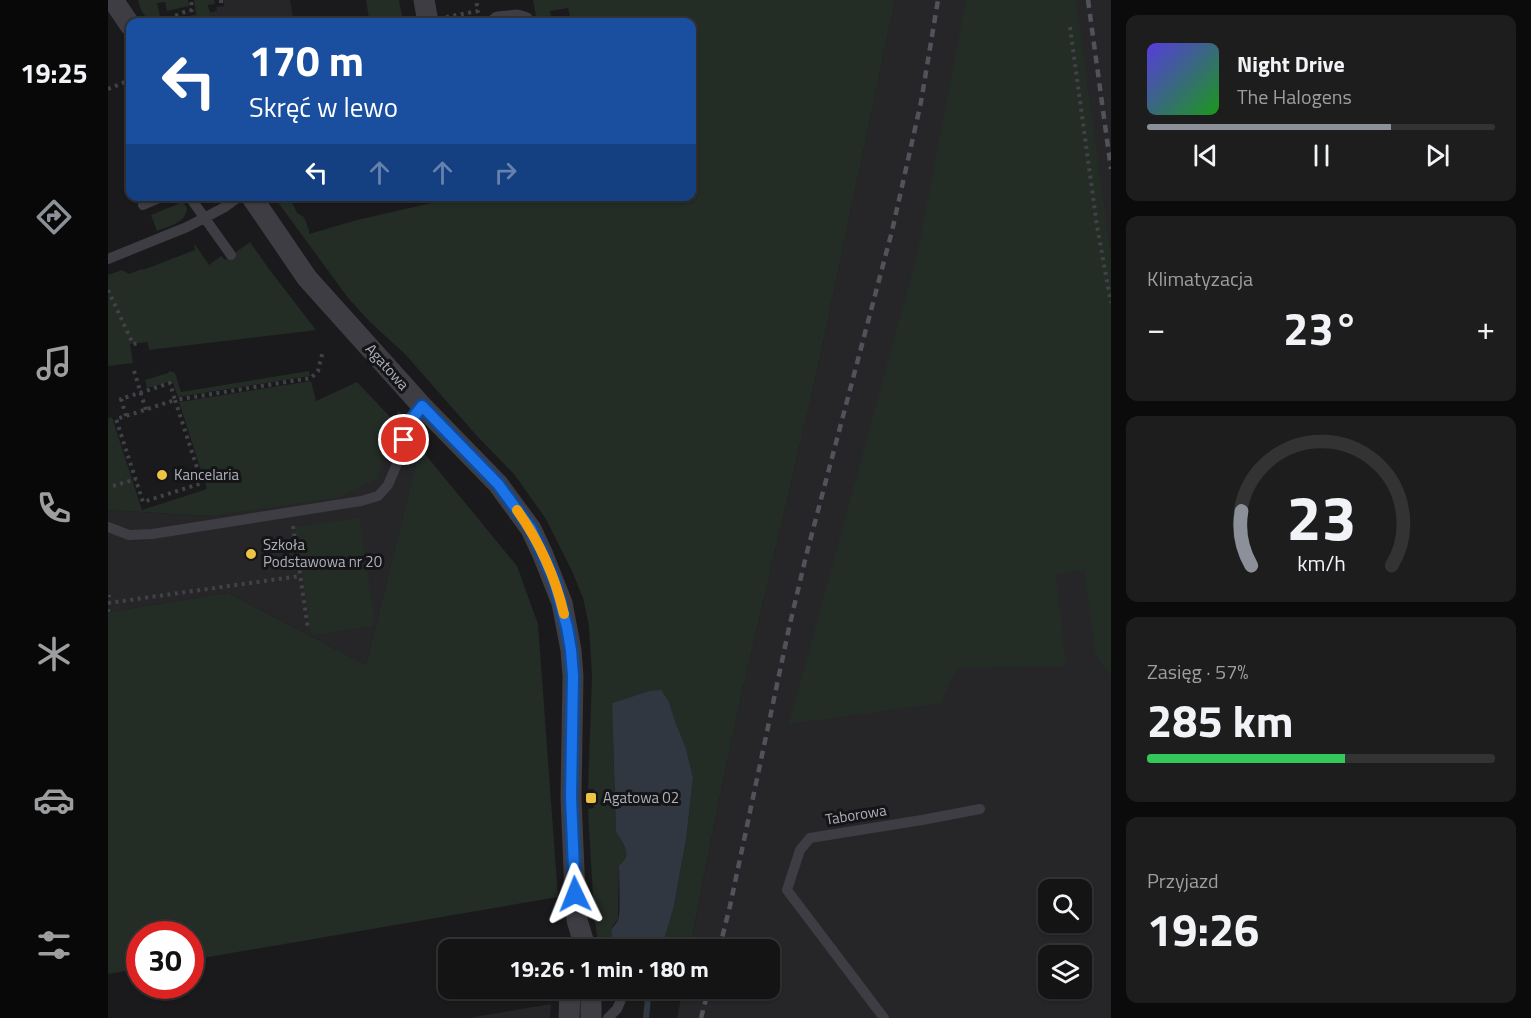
<!DOCTYPE html>
<html lang="pl">
<meta charset="utf-8">
<style>
body{margin:0;font-family:"Titillium Web",sans-serif;background:#1d1d1e;color:#f1f3f6;height:100vh;display:flex;flex-direction:column;font-size:22px;white-space:nowrap}
*{box-sizing:border-box;margin:0}
p{font-size:20px;color:#9d9ea0}
.icon{flex:none;width:33px;height:33px;fill:none;stroke:currentColor;stroke-width:2;stroke-linecap:round;stroke-linejoin:round}
.map{position:relative;flex:1;overflow:hidden}
.drawer{display:flex;flex-direction:column;gap:15px;padding:15px;background:#0b0b0c;width:420px}
.drawer>*{flex:none}
.top-card{position:absolute;left:18px;top:18px;width:570px;height:183px;border-radius:12px;box-shadow:0 2px 4px #0004,0 0 0 2px #333334;background:#1a4fa0;color:#fff;overflow:hidden}
.buttons{position:absolute;left:930px;top:879px;display:grid;gap:12px}
.buttons a{display:grid;place-items:center;width:54px;height:54px;border-radius:12px;background:#141415;box-shadow:0 2px 4px #0004,0 0 0 2px #333334;font-size:30px}
.speed{position:absolute;left:18px;top:921px;display:flex;gap:12px;font-size:30px;font-weight:700;text-align:center}
.speed>*{display:grid;place-content:center;width:78px;height:78px;border-radius:50%;background:#141415;box-shadow:0 2px 4px #0004,0 0 0 2px #333334;line-height:1}
.speed .limit{border:9px solid #d22;background:#fff;color:#111}
.pin{position:absolute;display:grid;place-items:center;width:51px;height:51px;color:#fff;margin:-26px;border:3px solid #fff;border-radius:50%;box-shadow:0 2px 6px #0007}
.me{position:absolute;width:66px;margin:-33px;rotate:358deg;stroke-linejoin:round;filter:drop-shadow(0 0 4px #0008)}
.turn{display:flex;align-items:center;gap:21px;height:126px;padding:0 24px;font-size:27px}
.turn .icon{width:78px;height:78px;stroke-width:2.5}
.turn b{display:block;font-size:42px;line-height:51px}
.lanes{display:flex;align-items:center;height:57px;padding:0 24px;background:#0003;justify-content:center;gap:30px;direction:ltr}
.lanes .off{opacity:.35}
.big{font-size:45px;font-weight:700;line-height:1.1}
.drawer .widget{flex:1;display:flex;flex-direction:column;justify-content:center;gap:9px;min-width:0;padding:0 21px;border-radius:12px;background:#1d1d1e}
.drawer .dial{align-items:center;gap:0}
.dial svg{height:156px;overflow:visible;fill:none;stroke:#333334;stroke-width:7;stroke-linecap:round;text-anchor:middle}
.dial text{fill:#f1f3f6;stroke:none}
.song{display:flex;align-items:center;gap:18px}
.cover{width:72px;height:72px;border-radius:9px;background:linear-gradient(135deg,hsl(250 70% 55%),hsl(120 70% 35%))}
.played{height:6px;border-radius:3px;background:linear-gradient(90deg,#8c9099 70%,#333334 70%)}
.keys{display:flex;justify-content:space-around;direction:ltr}
.heat{display:flex;justify-content:space-between;align-items:center;font-size:33px;direction:ltr}
.charge{height:9px;border-radius:4px;background:linear-gradient(90deg,#34c759 57%,#333334 0)}
.trip{position:absolute;left:330px;top:939px;width:342px;height:60px;border-radius:12px;background:#141415;box-shadow:0 2px 4px #0004,0 0 0 2px #333334;font-weight:700;line-height:60px;text-align:center}
main{display:flex;flex:1;min-height:0}
.menu{display:flex;flex-direction:column;width:108px;justify-content:space-around;align-items:center;background:#080808;color:#9d9ea0}
.menu .icon{width:42px;height:42px}
.menu .current{color:#8c9099}
.menu b{font-size:27px;color:#f1f3f6}
.map>svg:first-child{display:block}
.built{fill:#262629;fill-rule:evenodd}
.green{fill:#242c26}
.water{fill:#303740}
.lines{fill:none;stroke-linecap:round;stroke-linejoin:round}
.stream{stroke:#303740;stroke-width:6}
.path{stroke:#414248;stroke-width:4;stroke-dasharray:3 4.5;stroke-linecap:butt}
.lane{stroke:#3d3d43;stroke-width:10}
.street{stroke:#3d3d43;stroke-width:21}
.rail{stroke:#52535a;stroke-width:4.5;stroke-dasharray:8 6;stroke-linecap:butt}
.route-casing{stroke:#114b97;stroke-width:15}
.route{stroke:#1a73e8;stroke-width:10}
.slow{stroke:#f59e0b;stroke-width:10}
.poi-dot{fill:#ecc442;stroke:#151517;stroke-width:2}
.labels{text-anchor:middle;stroke-width:6;stroke-linejoin:round;paint-order:stroke}
.street-label{font-size:15px;fill:#adb0bb;stroke:#151517}
.poi-label{font-size:15px;fill:#adb0bb;stroke:#151517;text-anchor:start}
</style>
<main>
<nav class="menu">
<b>19:25</b>
<svg class="icon current" aria-label="directions" viewBox="0 0 24 24"><path d="M12 3l9 9-9 9-9-9zM9 14v-3h6M13 9l2 2-2 2"/></svg>
<svg class="icon" aria-label="music" viewBox="0 0 24 24"><path d="M9 18V5l10-2v13"/><circle cx="6" cy="18" r="3"/><circle cx="16" cy="16" r="3"/></svg>
<svg class="icon" aria-label="phone" viewBox="0 0 24 24"><path d="M5 4h4l2 5-3 2q2 4 5 5l2-3 5 2v4C11 20 4 13 5 4z"/></svg>
<svg class="icon" aria-label="climate" viewBox="0 0 24 24"><path d="M12 3v18M4 7l16 10M4 17L20 7"/></svg>
<svg class="icon" aria-label="car" viewBox="0 0 24 24"><path d="M5 17H2v-5l4-1 3-4h7l3 4 3 1v5h-3M9 17h6M6 11h13"/><circle cx="7" cy="17" r="2"/><circle cx="17" cy="17" r="2"/></svg>
<svg class="icon" aria-label="filters" viewBox="0 0 24 24"><path d="M4 7h16M4 17h16"/><circle cx="9" cy="7" r="2"/><circle cx="15" cy="17" r="2"/></svg>
</nav>
<div class="map">
<svg width="1003" height="1018" viewBox="0 0 1003 1018">
<rect width="100%" height="100%" fill="#1a1a1c"/>
<path class="built" d="M115 0H182L186 22H67L75 17 109 11 108 7 116 6Z
M787 0H1003V1018H569L575 989 662 988V950L582 949 612 795 633 697 709 372ZM940 890H974V922H940ZM940 956H974V988H940Z
M290 410 314 441 258 665 120 593 0 612V510L102 516 279 452Z
M443 1004 442 1018H360Z"/>
<path class="green" d="M30 0H80L81 6 59 11 57 2 49 3 53 21H61L59 22H41L33 10Z
M86 0H106L107 4 100 5 104 22H67L75 17 88 15Z
M258 0H291L295 22H273L272 16 261 18Z
M425 0H787L709 372 633 697 612 795 583 943 556 940 566 906 572 872 578 840 585 778 561 702 541 691 504 703 508 832C516 845 525 854 511 865L510 919 504 927 509 940 514 941 515 949H491L486 914 480 809 486 808V789H480L484 676 481 626 475 598 464 571 438 519 406 474 369 436 297 354 262 322 241 299 166 197H182L189 213 196 217 201 230V234L249 220 350 197 584 196V22H463L460 8 442 11 444 22H429Z
M858 0H968L1003 258V674L987 653 976 570 948 575 958 666 849 668 833 703 681 724 809 255Z
M70 201 76 203 79 208C78 223 61 226 49 231L43 215 70 204Z
M142 242 161 269 208 330 41 350 40 342 22 344 25 363 0 366V275L14 270 21 274 34 269 35 270 87 250 86 243 101 265 113 256 117 260Z
M62 371 67 373 73 392 201 371 202 376 70 397 64 381 39 388 37 380 60 373Z
M203 381 208 401 249 382 287 422 269 479 229 498 102 516 0 510V418L4 417 34 510 99 489 71 402Z
M312 448 409 566 430 624 450 897 83 960 82 934H32L31 969 0 974V612L120 593 258 665Z
M251 518 267 619 265 626 205 635 203 633 187 527Z"/>
<path class="water" d="M553 690 561 702 568 724 578 749 585 778 578 840 572 872 566 906 556 940C543 942 516 944 505 938 501 927 506 928 510 920 513 913 511 875 511 865 525 855 516 845 508 832L504 703 541 691Z"/>
<g class="lines">
<path class="stream" d="M547 950 548 941
M538 1018 541 988"/>
<path class="path" d="M113 0V4
M338 17 370 11 368 0
M63 22C66 14 76 12 84 10L83 0
M962 27 989 226 1003 303
M0 89 22 80
M0 290 25 344 31 343
M26 371 38 410
M18 416 13 399 62 383 67 400C48 406 28 413 8 419L35 502 94 483 67 400 203 378 210 371 215 351
M5 486 28 479
M185 526 200 629
M0 603 192 576
M0 612 1 595"/>
<path class="lane" d="M81 196 123 255
M35 205 56 196
M0 259 79 227 117 207 132 196
M0 527 21 535 44 534 253 501 270 496 280 485 291 459 302 421 314 406
M500 1018 509 1009 518 988
M776 1018 679 890 692 850 702 838 814 820 872 809"/>
<path class="street" d="M5 0 22 25
M316 0 320 22
M390 22 409 20 416 22
M143 196 199 278 314 406 390 484 423 529 435 555 454 603 463 650 465 676 463 797 467 894 469 920 478 950
M483 988V1018
M461 1018 462 988"/>
<path class="rail" d="M980 0 1003 169
M611 950 622 906 681 628 698 556 784 231 813 102 830 0
M593 1018 601 988"/>
</g>
<g class="lines">
<defs>
<path id="route" d="M296 440 302 422 314 406 390 484 423 529 435 555 446 580 459 627 463 650 465 676 463 797 467 894"/>
</defs>
<use href="#route" class="route-casing"/>
<use href="#route" class="route"/>
<path class="slow" d="M409 510C431 541 447 576 456 614"/>
</g>
<g class="poi-dot">
<circle cx="54" cy="475" r="6"/>
<circle cx="143" cy="554" r="6"/>
<rect x="477" y="792" width="12" height="12" rx="3"/>
</g>
<g class="labels">
<g class="street-label">
<text transform="translate(279 367) rotate(48)" y="5">Agatowa</text>
<text transform="translate(748 815) rotate(-9)" y="5">Taborowa</text>
</g>
<g class="poi-label">
<text x="66" y="480">Kancelaria</text>
<text x="155" y="550">Szkoła<tspan x="155" dy="17">Podstawowa nr 20</tspan></text>
<text x="495" y="803">Agatowa 02</text>
</g>
</g>
</svg>
<div class="buttons">
<a><svg class="icon" aria-label="search" viewBox="0 0 24 24"><circle cx="10" cy="10" r="6"/><path d="M15 15l6 6"/></svg></a>
<a><svg class="icon" aria-label="layers" viewBox="0 0 24 24"><path d="M12 4l9 5-9 5-9-5zM3 14l9 5 9-5"/></svg></a>
</div>
<div class="speed"><div class="limit">30</div></div>
<div class="pin" style="left:296px;top:440px;background:#d93025"><svg class="icon" aria-label="arrive" viewBox="0 0 24 24"><path d="M6 21V4h12l-3 4 3 4H6"/></svg></div>
<svg class="me" style="left:467px;top:894px" viewBox="-20 -20 40 40"><path d="M0-17L14 15 0 8-14 15z" fill="#1a73e8" stroke="#fff" stroke-width="4"/></svg>
<div class="trip">19:26 · 1 min · 180 m</div>
<div class="top-card">
<div class="turn"><svg class="icon" aria-label="left" viewBox="0 0 24 24"><path d="M17 20v-9H6M10 6l-5 5 5 5"/></svg><div><b>170 m</b>Skręć w lewo</div></div>
<div class="lanes"><svg class="icon" aria-label="left" viewBox="0 0 24 24"><path d="M17 20v-9H6M10 6l-5 5 5 5"/></svg><svg class="icon off" aria-label="ahead" viewBox="0 0 24 24"><path d="M12 20V5M6 11l6-6 6 6"/></svg><svg class="icon off" aria-label="ahead" viewBox="0 0 24 24"><path d="M12 20V5M6 11l6-6 6 6"/></svg><svg class="icon off" aria-label="right" viewBox="0 0 24 24"><path d="M7 20v-9h11M14 6l5 5-5 5"/></svg></div>
</div>
</div>
<section class="drawer">
<div class="widget">
<div class="song"><i class="cover"></i><div><b>Night Drive</b><p>The Halogens</p></div></div>
<div class="played"></div>
<div class="keys"><svg class="icon" aria-label="previous" viewBox="0 0 24 24"><path d="M18 5L8 12l10 7zM5 5v14"/></svg><svg class="icon" aria-label="pause" viewBox="0 0 24 24"><path d="M8 5v14M16 5v14"/></svg><svg class="icon" aria-label="next" viewBox="0 0 24 24"><path d="M6 5l10 7-10 7zM19 5v14"/></svg></div>
</div>
<div class="widget"><p>Klimatyzacja</p>
<div class="heat"><a>−</a><b class="big">23°</b><a>+</a></div>
</div>
<div class="widget dial"><svg viewBox="0 0 100 80">
<path d="M14 69A42 42 0 1 1 86 69"/>
<path d="M14 69A42 42 0 0 1 9 41" stroke="#8c9099"/>
<text x="50" y="56" font-size="32" font-weight="700">23</text>
<text x="50" y="72" font-size="11">km/h</text>
</svg></div>
<div class="widget"><p>Zasięg · 57%</p><b class="big">285 km</b><div class="charge"></div></div>
<div class="widget"><p>Przyjazd</p><b class="big">19:26</b></div>
</section>
</main>
